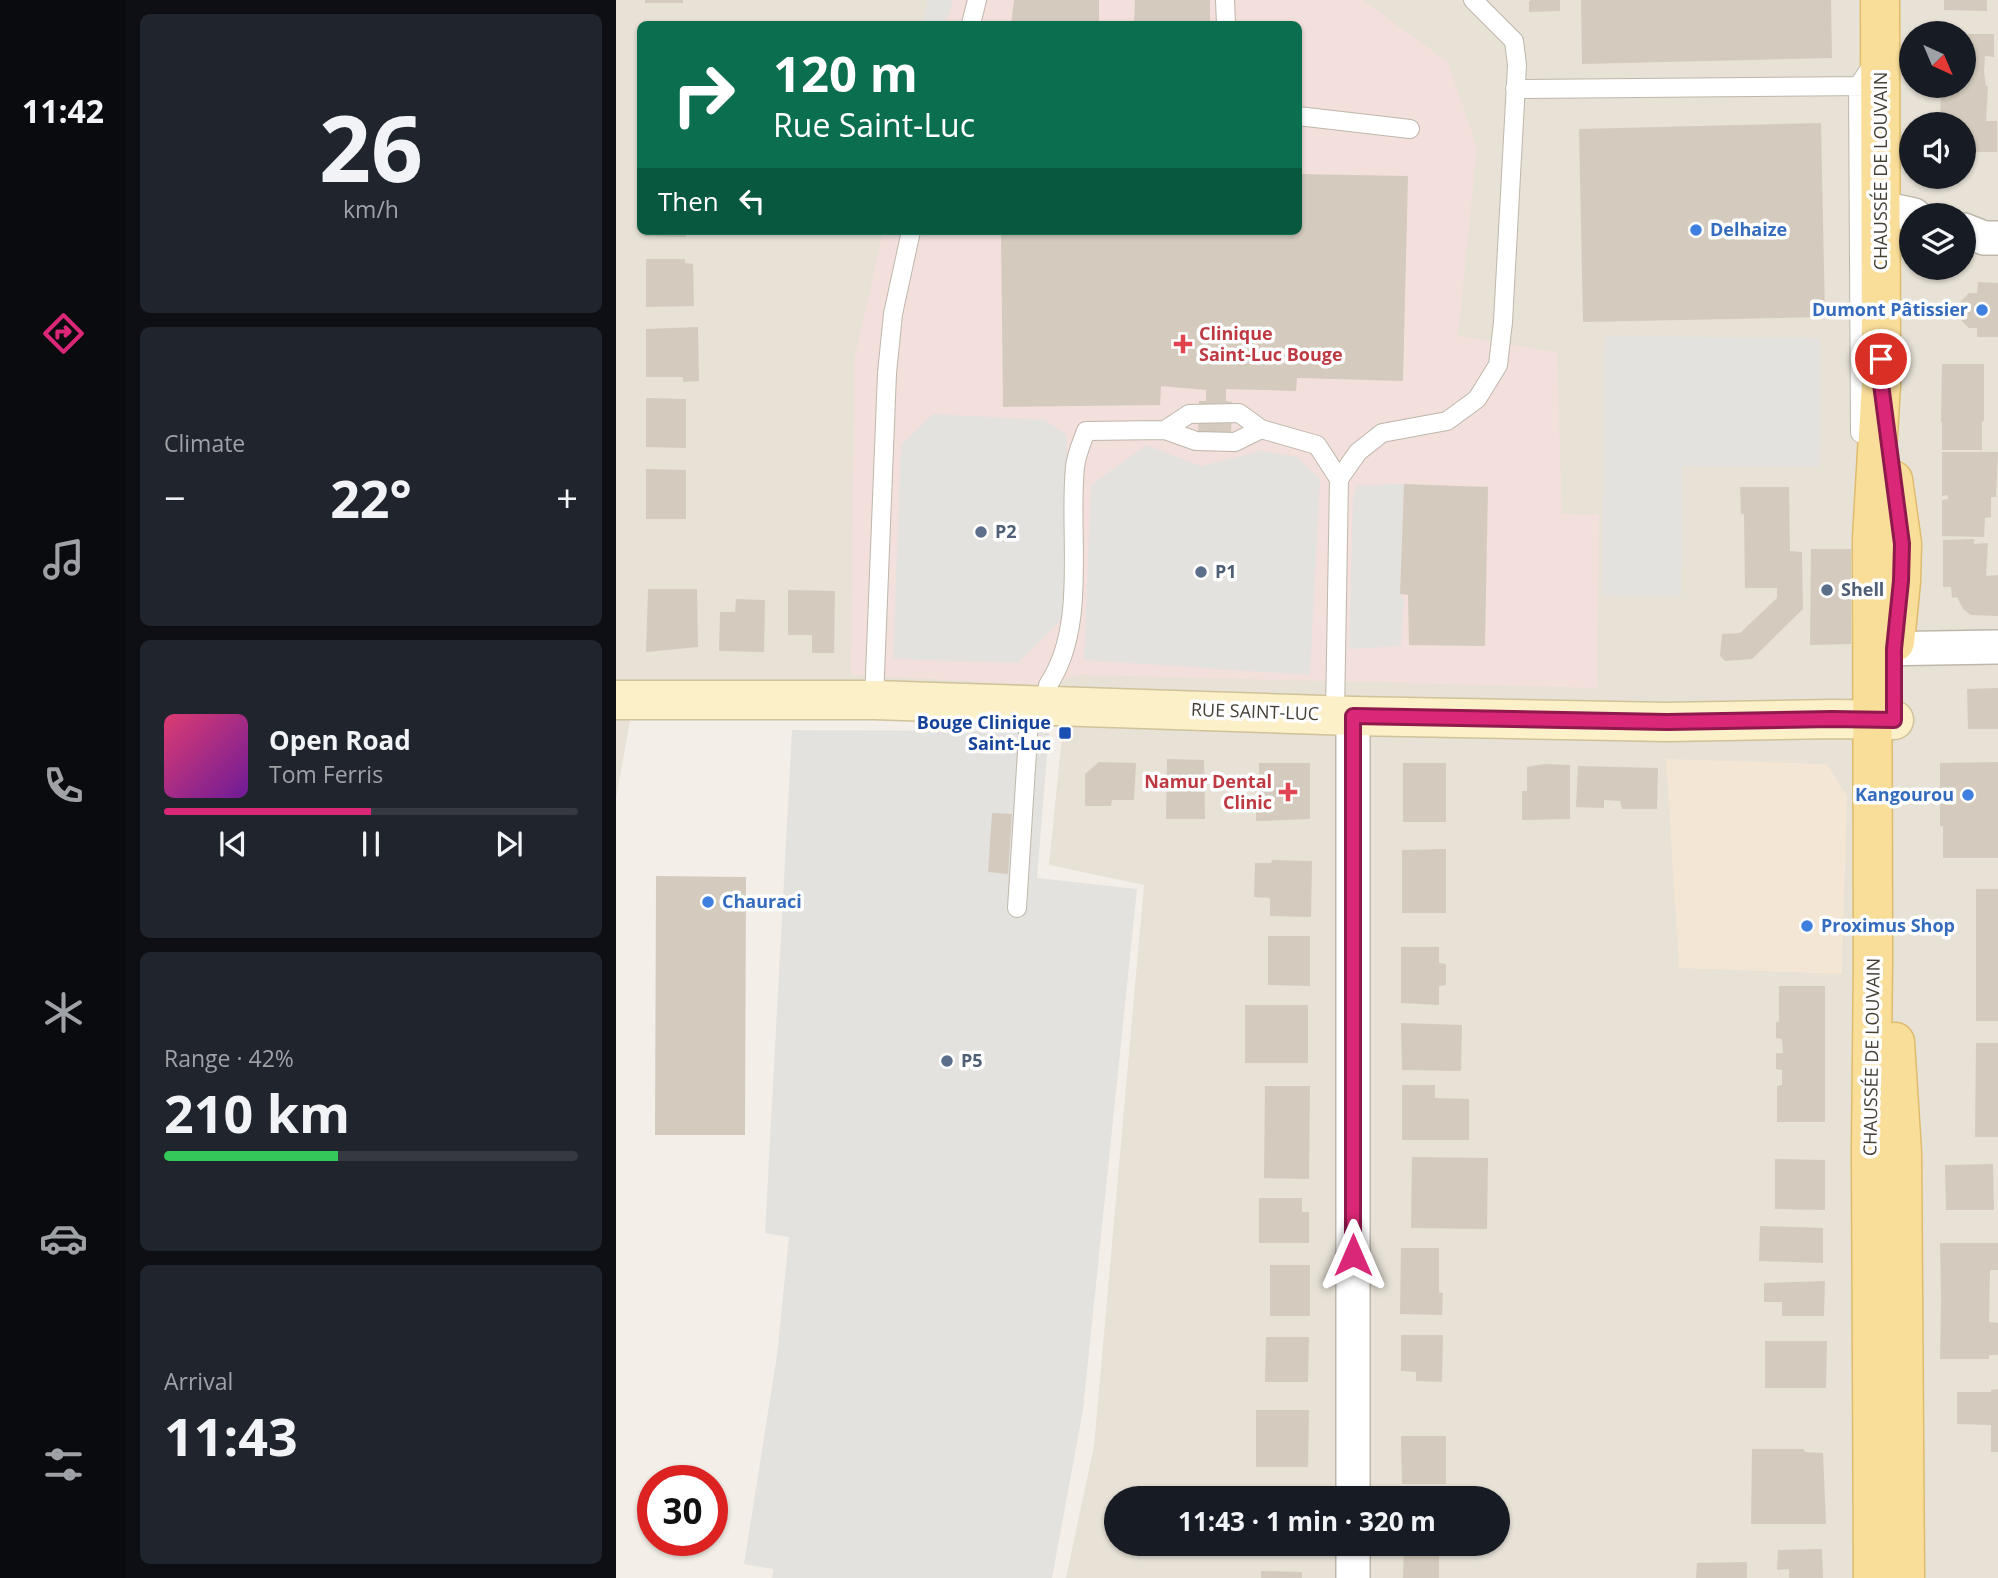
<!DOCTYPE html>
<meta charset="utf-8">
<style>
body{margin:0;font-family:"Open Sans",sans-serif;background:#20242c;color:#f1f3f6;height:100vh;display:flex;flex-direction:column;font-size:26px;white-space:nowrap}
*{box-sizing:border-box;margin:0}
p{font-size:23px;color:#9ea1a6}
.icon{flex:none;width:38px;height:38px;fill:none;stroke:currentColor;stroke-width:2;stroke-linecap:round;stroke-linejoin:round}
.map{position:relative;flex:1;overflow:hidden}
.sheet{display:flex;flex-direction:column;gap:14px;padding:14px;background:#0d0f14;width:490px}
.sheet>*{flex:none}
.guide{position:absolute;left:21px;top:21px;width:665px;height:214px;border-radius:10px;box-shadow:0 2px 5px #0004;background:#0b6e4f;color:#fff;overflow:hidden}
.needle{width:46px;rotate:136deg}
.buttons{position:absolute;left:1283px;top:21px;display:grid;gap:14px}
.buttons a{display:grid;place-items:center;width:77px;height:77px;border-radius:50%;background:#171b24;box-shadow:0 2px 5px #0004;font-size:35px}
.speed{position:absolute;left:21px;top:1465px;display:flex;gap:14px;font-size:35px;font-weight:700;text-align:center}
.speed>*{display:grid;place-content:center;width:91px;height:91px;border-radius:50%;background:#171b24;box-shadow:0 2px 5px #0004;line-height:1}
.speed .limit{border:10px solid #d22;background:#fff;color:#111}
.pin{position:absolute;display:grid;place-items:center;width:60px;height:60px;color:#fff;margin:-30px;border:4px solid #fff;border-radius:50%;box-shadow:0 2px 7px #0007}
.me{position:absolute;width:77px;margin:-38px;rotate:0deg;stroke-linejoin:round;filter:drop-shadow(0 0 5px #0008)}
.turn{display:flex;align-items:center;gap:24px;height:147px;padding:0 21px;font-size:32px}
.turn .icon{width:91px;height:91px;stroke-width:2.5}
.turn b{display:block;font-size:49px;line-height:60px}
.then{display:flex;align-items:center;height:66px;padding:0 21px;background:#0003;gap:14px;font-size:26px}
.big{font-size:52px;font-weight:700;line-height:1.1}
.sheet .tile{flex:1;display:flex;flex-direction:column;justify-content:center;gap:10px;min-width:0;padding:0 24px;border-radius:10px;background:#20242c}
.sheet .dial{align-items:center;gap:0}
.dial b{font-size:91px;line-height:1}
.song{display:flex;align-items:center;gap:21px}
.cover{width:84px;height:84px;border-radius:10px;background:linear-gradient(135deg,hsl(340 70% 55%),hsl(280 70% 35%))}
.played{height:7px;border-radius:4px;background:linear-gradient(90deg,#db2777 50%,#363941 50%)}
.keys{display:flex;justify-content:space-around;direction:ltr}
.heat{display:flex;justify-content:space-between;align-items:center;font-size:38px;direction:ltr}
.charge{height:10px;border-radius:5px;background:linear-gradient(90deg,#34c759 42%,#363941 0)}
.trip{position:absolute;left:488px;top:1486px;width:406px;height:70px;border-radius:35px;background:#171b24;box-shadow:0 2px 5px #0004;font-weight:700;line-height:70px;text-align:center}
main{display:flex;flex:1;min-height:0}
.dock{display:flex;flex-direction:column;width:126px;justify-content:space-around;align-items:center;background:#090b0e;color:#9ea1a6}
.dock .icon{width:49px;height:49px}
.dock .current{color:#db2777}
.dock b{font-size:32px;color:#f1f3f6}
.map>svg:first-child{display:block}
.residential{fill:#e7e1d6;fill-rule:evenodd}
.commercial{fill:#f4e6d4}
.medical{fill:#f3dfdc}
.parking{fill:#e4e2df}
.building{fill:#d4cbbe}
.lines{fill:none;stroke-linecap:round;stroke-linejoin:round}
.lane-casing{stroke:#beb7ab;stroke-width:20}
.street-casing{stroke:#beb7ab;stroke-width:36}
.secondary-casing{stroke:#d0c299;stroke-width:41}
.primary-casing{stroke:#debc6b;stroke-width:41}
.lane{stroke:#fff;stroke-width:18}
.street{stroke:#fff;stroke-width:33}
.secondary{stroke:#fcf0c9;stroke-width:38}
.primary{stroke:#f9de9a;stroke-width:38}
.route-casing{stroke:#8e194d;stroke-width:18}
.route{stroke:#db2777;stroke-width:12}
.shop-dot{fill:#3f7fe0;stroke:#fff;stroke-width:2.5}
.health-dot{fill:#e0444e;stroke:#fff;stroke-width:2.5}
.service-dot{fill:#5c6f8a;stroke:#fff;stroke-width:2.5}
.transit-dot{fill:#1a4fb4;stroke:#fff;stroke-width:2.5}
.labels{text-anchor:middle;stroke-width:7;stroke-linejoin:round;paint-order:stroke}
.street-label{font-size:18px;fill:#464037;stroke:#fff}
.shop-label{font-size:18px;font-weight:bold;fill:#366cbe;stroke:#fff;text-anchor:start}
.health-label{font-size:18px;font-weight:bold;fill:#be3a42;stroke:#fff;text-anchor:start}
.service-label{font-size:18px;font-weight:bold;fill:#4e5e75;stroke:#fff;text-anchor:start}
.transit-label{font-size:18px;font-weight:bold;fill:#164399;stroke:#fff;text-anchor:end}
</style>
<main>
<nav class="dock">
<b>11:42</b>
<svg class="icon current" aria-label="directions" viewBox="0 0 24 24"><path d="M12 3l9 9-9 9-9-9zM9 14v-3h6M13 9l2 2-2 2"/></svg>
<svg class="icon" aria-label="music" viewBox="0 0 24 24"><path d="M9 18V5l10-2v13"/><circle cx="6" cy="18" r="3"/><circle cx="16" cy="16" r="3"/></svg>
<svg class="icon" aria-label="phone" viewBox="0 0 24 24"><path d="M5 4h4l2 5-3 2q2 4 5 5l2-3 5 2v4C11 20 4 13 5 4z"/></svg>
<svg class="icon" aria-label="climate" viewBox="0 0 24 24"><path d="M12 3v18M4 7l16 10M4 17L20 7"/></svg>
<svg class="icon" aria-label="car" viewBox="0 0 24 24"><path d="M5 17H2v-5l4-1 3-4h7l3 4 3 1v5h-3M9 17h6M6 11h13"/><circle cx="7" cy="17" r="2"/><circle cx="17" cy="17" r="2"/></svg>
<svg class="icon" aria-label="filters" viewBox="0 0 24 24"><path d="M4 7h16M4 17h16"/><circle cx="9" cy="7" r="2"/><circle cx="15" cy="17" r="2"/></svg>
</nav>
<section class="sheet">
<div class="tile dial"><b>26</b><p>km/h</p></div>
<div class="tile"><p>Climate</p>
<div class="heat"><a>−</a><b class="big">22°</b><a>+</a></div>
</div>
<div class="tile">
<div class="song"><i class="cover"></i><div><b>Open Road</b><p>Tom Ferris</p></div></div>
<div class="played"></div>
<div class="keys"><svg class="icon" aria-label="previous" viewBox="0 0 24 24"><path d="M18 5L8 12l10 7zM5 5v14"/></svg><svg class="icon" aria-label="pause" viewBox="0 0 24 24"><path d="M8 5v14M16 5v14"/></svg><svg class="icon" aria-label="next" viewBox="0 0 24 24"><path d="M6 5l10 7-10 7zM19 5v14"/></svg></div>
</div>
<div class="tile"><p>Range · 42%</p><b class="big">210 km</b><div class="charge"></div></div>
<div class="tile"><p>Arrival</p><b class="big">11:43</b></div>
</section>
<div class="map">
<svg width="1382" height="1578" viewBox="0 0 1382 1578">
<rect width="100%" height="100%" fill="#f3efe8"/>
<path class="residential" d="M0 0H1382V1578H450L478 1446 528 885 433 865 447 727 16 709 0 799ZM24 24H682V231H24ZM1295 33H1348V86H1295ZM1295 124H1348V177H1295ZM1295 215H1348V268H1295ZM500 1498H882V1544H500Z"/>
<path class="commercial" d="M1050 759 1211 764 1231 796 1226 974 1063 968Z"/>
<path class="medical" d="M312 0H747L832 62 861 148 842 336 941 352 946 514 983 515 981 676 982 688 463 675 432 685 235 675 238 361 267 231H682V24H306Z"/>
<path class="parking" d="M312 0H337L330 24H306Z
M989 336 1204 338 1203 467 1066 466 1065 596 986 595Z
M317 414 429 420 451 435 447 618 402 663 277 659 285 445Z
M530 445 585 466 644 451 681 457 704 479 694 675 468 660 475 485Z
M788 484 784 594 788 599 785 646 733 649 737 498 741 485Z
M176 730 433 731 421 878 521 889 467 1410 436 1578H156L157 1569 128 1564 161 1355 173 1237 149 1233Z"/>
<path class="building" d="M29 0H67V3H29Z
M398 0H483V24H395Z
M519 0H594V24H518Z
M915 0H944V11L913 12V2Z
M965 0H1215L1216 58 966 64Z
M1328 0H1371V11L1328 10Z
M1348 34H1378V57L1369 56 1368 72 1370 86H1372L1370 121H1381V152H1348V124H1324L1325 86H1348Z
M1205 123 1209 317 967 322 963 129Z
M682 174 792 176 787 381 681 378 680 391 610 389V401L616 402 615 436 582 435 583 401H590V390L545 386 544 405 387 407 385 231H682Z
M29 231H70V237L28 236Z
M30 259H69V263L77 264 78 306 30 307Z
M1362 282 1382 283V337H1361V328H1353L1344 319V302L1353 293H1361Z
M82 327 83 381 67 382V377H30V329Z
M1326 364H1368V421L1366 422V450H1326V423L1325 422Z
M30 398 70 399V448L30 447Z
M1326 452H1382L1380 497H1375V517L1369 518 1368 537 1326 536V500L1332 499V495L1326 496Z
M30 469 70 470V519H30Z
M788 484 872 487 869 646 793 645 792 595 784 594Z
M1124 487H1173L1174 551 1186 552 1187 609 1136 659 1109 661 1104 656 1106 634 1124 633 1161 598V588H1129L1128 514H1125Z
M1358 539V544L1372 543 1370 576 1382 575V616L1355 615 1347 609 1341 597 1336 598 1335 587H1327V540Z
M1195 549H1235V644L1194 645Z
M32 589H81L82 647 30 652Z
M172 590 219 591 218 653H196V635H172Z
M120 599 149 600 148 652 103 651 104 612H119Z
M1382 688V729H1352L1351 689Z
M551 759 588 760 589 819H550Z
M483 762 520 763 518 800H496L495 806H469V774Z
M1382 762V858H1327V826H1324V763Z
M643 763H694V819L640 821V799L643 798Z
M787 763H830V822H787Z
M928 764 954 765V819L906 820V791H911V767Z
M962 766 1042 768 1041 809H1006L1004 801 988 800V808L960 807Z
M376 813 396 814 392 874 372 872Z
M830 849V913H786V850Z
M656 860 696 861 695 917 654 916V898L638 897 639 863H655Z
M40 876 130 877 129 1135H39Z
M1360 889H1382V1021H1360Z
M652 936H694V986L652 985Z
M785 947H823V963L830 964V985L823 986V1005L785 1003Z
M1163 986H1209V1122H1161V1086L1166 1085V1070L1160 1069V1053H1167L1166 1039 1160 1038V1022H1163Z
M629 1005H692V1063H629Z
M785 1023 846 1025 845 1071 786 1070Z
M1360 1043H1382V1137H1359Z
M786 1085H819V1098L853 1099V1140H786Z
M649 1086H694L693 1179 648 1178Z
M796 1157 872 1158 871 1229 795 1228Z
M1159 1159 1209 1160V1210L1159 1209Z
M1377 1164 1378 1210H1330L1329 1165Z
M643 1198H686V1212H693V1243H643Z
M1144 1226 1207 1228V1263L1143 1261Z
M1324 1243H1382V1270H1374L1373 1322 1382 1323V1355H1373V1359H1324L1325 1299Z
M785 1248H823V1292L827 1293 826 1315 784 1314Z
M654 1265H694V1316H654Z
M1209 1281 1208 1316H1166V1302H1148V1283Z
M785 1335H827L826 1382 800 1381V1372L785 1371Z
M650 1337H693L692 1382H649Z
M1149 1341H1211L1210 1388H1149Z
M1382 1389V1452H1375V1425L1341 1424V1392H1375V1390Z
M640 1410H693L692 1467H640Z
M785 1436H830V1484H786Z
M1136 1449H1188L1189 1452 1207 1453 1210 1524H1135Z
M654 1493H693V1498H654Z
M654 1544H692V1548L654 1547Z
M788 1545 823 1547V1578H787Z
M1206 1549 1207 1578H1173V1569L1161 1570 1162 1550Z
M1131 1562V1578H1080L1081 1563Z
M645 1571 686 1572V1578H645Z"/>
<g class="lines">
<defs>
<path id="lane" d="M609 0 610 24
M355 24 361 0
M899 89 1253 86
M682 116 794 129
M549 430 573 414 623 413 645 429
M1244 433 1242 86 1258 63
M723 479 742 452 766 433 831 421 861 399 882 365 887 322 901 65 898 41 857 0
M258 700 271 373 277 314 295 231
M435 706 432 685C472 626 452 534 459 467 460 455 466 442 470 431L549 430 580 441 619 442 645 429 701 445 723 479 719 715
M401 908 414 705"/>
<path id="street" d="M1265 208 1298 215
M1348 230 1368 238H1382
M1257 649 1382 647
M737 1498V716
M737 1578V1544"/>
<path id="secondary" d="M0 700H258L737 716 1051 722 1216 719 1278 720"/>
<path id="primary" d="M1277 480 1286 544 1285 581 1279 642
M1279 1042 1286 1153 1289 1578
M1257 1578 1255 1153 1257 957 1256 538 1265 384 1264 0"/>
</defs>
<use href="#lane" class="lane-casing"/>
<use href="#street" class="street-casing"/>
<use href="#secondary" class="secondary-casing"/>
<use href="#primary" class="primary-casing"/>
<use href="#lane" class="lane"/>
<use href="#street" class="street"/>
<use href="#secondary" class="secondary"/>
<use href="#primary" class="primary"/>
</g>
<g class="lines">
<defs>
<path id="route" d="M737 1255V716L1051 722 1216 719 1278 720V649L1285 581 1286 544 1265 384V359"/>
</defs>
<use href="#route" class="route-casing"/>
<use href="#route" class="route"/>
</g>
<g class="shop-dot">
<circle cx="1080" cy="230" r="7"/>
<circle cx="1366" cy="310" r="7"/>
<circle cx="1352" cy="795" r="7"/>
<circle cx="92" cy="902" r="7"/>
<circle cx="1191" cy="926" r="7"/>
</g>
<g class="health-dot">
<path d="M563.5 333.5h7v7h7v7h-7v7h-7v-7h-7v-7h7z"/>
<path d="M668.5 781.5h7v7h7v7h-7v7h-7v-7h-7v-7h7z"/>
</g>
<g class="service-dot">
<circle cx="365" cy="532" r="7"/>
<circle cx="585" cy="572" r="7"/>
<circle cx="1211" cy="590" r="7"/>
<circle cx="331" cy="1061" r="7"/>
</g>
<rect class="transit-dot" x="442" y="726" width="14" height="14" rx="3.5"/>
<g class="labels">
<g class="street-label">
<text transform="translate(1265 171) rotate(-90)" y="6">CHAUSSÉE DE LOUVAIN</text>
<text transform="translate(639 712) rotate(2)" y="6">RUE SAINT-LUC</text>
<text transform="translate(1256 1057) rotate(-89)" y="6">CHAUSSÉE DE LOUVAIN</text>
</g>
<g class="shop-label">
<text x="1094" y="236">Delhaize</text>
<text x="1352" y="316" text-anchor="end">Dumont Pâtissier</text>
<text x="1338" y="801" text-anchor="end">Kangourou</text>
<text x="106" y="908">Chauraci</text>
<text x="1205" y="932">Proximus Shop</text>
</g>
<g class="health-label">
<text x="583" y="340">Clinique<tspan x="583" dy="21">Saint-Luc Bouge</tspan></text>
<text x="656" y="788" text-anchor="end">Namur Dental<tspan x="656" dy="21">Clinic</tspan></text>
</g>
<g class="service-label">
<text x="379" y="538">P2</text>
<text x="599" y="578">P1</text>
<text x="1225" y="596">Shell</text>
<text x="345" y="1067">P5</text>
</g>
<g class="transit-label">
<text x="435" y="729">Bouge Clinique<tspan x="435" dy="21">Saint-Luc</tspan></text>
</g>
</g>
</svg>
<div class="buttons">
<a><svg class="needle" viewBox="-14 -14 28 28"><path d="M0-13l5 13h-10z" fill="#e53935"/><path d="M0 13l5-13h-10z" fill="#9ea1a6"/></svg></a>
<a><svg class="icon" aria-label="sound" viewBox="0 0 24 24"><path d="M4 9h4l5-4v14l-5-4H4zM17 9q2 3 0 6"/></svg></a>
<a><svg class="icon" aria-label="layers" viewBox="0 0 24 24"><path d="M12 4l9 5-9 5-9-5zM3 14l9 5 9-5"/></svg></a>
</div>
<div class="speed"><div class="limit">30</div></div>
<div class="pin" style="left:1265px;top:359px;background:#d93025"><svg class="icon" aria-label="arrive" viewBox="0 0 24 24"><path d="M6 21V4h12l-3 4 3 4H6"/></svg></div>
<svg class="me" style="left:737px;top:1255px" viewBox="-20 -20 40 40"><path d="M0-17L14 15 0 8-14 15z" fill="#db2777" stroke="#fff" stroke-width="4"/></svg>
<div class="trip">11:43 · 1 min · 320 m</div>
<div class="guide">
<div class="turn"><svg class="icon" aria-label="right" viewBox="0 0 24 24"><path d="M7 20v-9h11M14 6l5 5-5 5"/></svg><div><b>120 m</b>Rue Saint-Luc</div></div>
<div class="then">Then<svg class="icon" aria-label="left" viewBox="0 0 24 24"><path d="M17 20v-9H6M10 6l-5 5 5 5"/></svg></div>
</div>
</div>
</main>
